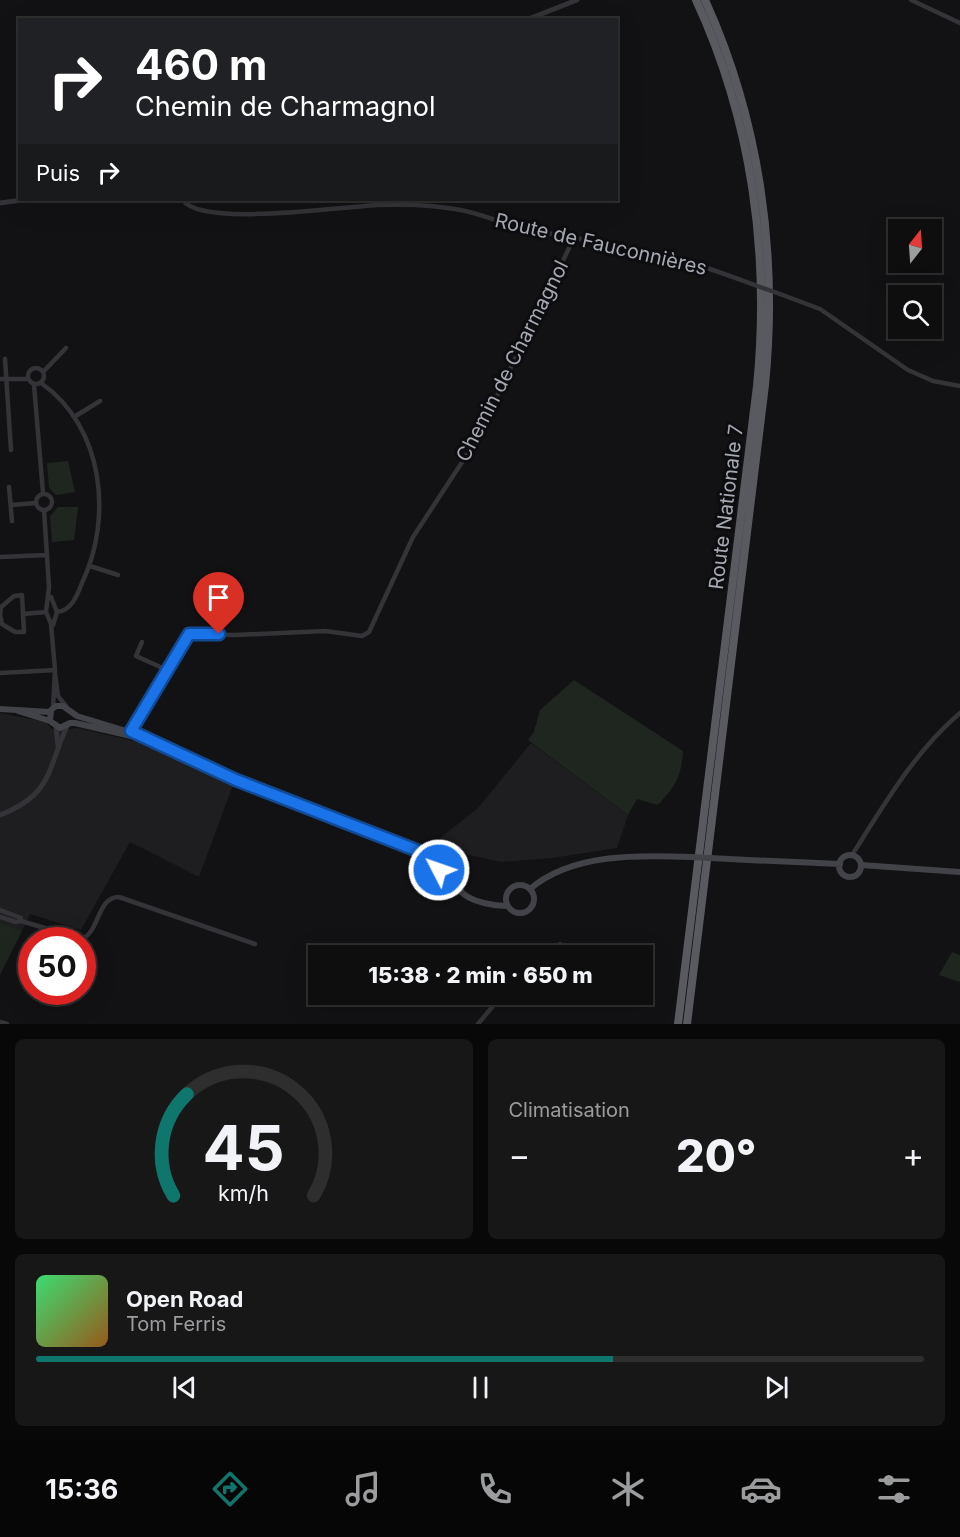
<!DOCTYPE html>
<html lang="fr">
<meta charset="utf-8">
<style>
body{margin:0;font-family:Inter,sans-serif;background:#171718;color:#f1f3f6;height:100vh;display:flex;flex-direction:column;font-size:22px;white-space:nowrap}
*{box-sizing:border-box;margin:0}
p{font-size:20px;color:#9b9c9e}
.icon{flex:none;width:33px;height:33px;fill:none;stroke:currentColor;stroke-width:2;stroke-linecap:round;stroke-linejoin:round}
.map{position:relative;height:1024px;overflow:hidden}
.details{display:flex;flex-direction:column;gap:15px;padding:15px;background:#080808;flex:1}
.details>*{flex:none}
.banner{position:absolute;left:18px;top:18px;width:600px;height:183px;border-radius:0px;box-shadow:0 6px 24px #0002,0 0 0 2px #2e2e2f;background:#202124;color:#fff;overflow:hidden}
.needle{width:39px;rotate:17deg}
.tools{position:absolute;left:888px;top:219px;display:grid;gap:12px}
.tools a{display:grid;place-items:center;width:54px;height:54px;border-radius:0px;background:#0e0e0f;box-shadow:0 6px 24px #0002,0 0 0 2px #2e2e2f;font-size:30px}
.speed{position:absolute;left:18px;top:927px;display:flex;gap:12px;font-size:30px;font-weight:700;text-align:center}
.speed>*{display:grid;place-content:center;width:78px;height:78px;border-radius:50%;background:#0e0e0f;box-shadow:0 6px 24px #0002,0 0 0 2px #2e2e2f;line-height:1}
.speed .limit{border:9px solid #d22;background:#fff;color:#111}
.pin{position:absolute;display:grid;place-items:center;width:51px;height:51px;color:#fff;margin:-62px -26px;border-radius:50% 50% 50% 0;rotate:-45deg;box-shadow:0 0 6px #0007}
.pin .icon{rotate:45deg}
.me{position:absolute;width:66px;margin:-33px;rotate:311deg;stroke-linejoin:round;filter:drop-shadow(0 0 4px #0008)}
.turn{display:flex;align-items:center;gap:21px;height:126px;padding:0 18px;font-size:27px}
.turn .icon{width:78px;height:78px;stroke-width:2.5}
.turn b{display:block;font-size:42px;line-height:51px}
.then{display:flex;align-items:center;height:57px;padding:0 18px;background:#0003;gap:12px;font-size:22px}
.big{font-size:45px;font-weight:800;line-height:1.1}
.details .card{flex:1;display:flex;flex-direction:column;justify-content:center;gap:9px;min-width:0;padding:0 21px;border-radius:9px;background:#171718}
.details .dial{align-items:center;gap:0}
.dial svg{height:156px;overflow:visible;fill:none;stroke:#2e2e2f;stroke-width:7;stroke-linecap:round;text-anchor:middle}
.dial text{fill:#f1f3f6;stroke:none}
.song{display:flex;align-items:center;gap:18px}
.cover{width:72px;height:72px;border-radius:9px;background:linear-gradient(135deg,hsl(140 70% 55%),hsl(30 70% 35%))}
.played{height:6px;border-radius:3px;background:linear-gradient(90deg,#0f766e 65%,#2e2e2f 65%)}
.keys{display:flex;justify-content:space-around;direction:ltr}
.heat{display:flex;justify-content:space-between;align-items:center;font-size:33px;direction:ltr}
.details .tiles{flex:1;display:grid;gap:15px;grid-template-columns:1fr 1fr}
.card:last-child{grid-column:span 2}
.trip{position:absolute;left:308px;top:945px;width:345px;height:60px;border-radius:0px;background:#0e0e0f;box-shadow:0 6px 24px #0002,0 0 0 2px #2e2e2f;font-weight:800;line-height:60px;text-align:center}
.menu{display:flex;height:96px;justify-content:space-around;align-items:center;background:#060606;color:#9b9c9e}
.menu .icon{width:42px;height:42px}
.menu .current{color:#0f766e}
.menu b{font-size:27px;color:#f1f3f6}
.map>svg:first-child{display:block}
.built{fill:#1e1e20}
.green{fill:#1f2620}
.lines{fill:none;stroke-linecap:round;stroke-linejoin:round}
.minor{stroke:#343438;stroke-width:4.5}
.tertiary{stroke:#343438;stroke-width:5}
.secondary{stroke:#424348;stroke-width:6}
.trunk{stroke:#585a60;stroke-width:8}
.minor-bridge{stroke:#343438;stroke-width:4.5}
.secondary-bridge{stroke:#424348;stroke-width:6}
.route-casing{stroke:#114b97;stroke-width:15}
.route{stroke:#1a73e8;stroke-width:10}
.labels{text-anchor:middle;stroke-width:6;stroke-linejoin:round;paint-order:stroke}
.street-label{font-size:20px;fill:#a5a9b3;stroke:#0d0d0f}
</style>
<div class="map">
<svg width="960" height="1024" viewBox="0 0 960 1024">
<rect width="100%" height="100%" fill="#121214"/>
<path class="built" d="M0 713 46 722 52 729 59 731 77 728 143 743 188 761 233 785 199 877 130 842 81 930 30 914 22 931 0 924Z
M531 743 628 815 617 848 552 858 501 862 430 846 478 808Z"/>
<path class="green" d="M68 461 75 492 56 495 49 488 47 463Z
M58 507H78L74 540 52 542 50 516Z
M574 680 683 751C681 778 676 785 658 805L637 799 628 815 528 740 534 732 540 710Z
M0 923 22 931 0 975Z
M952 952 960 955V982L939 975Z"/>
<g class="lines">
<path class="minor" d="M911 0 960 23
M183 200C201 228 346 206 379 205 406 204 434 205 461 210 482 214 501 223 522 228 571 239 621 244 670 256 697 264 725 274 752 284
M780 294 820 309 908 370 933 381 960 386
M5 359 11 450
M28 376a8 8 0 1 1 16 0a8 8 0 1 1-16 0Z
M43 372 66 348
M0 379H28
M41 383C104 427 113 518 82 583 77 596 71 611 57 612
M34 385 43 493
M74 417 100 401
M9 487 12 521
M36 502a8 8 0 1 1 16 0a8 8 0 1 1-16 0Z
M11 505 36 503
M44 510 49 587 46 612 51 624 55 670 53 708
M0 557 47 555
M90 566 118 575
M51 597 57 612 53 625
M0 615 1 607 14 596 22 595 23 614 46 612
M0 615 2 624 15 632H24L23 614
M142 642 136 656 167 670
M0 673 55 670
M55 673 58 696 66 706
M128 734 189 634 235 635 325 631 362 636 369 632 413 537 472 447 574 238
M852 855C884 805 915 751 960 713
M0 910 21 918V921L16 922 0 917
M21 921 82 939C100 931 97 897 119 897L255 944
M542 956 560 944
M0 1022 7 1024
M478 1024 503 994"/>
<path class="tertiary" d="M526 20 577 0
M0 203 22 200
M56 727 58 746
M0 815C53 794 47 770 67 726"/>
<path class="secondary" d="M0 709 50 712
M18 711 50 721 60 728 70 723H75L144 739
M50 721 51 710 56 706H63L77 716 146 737 236 780 421 852C457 881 453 904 508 906
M839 866a11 11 0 1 1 22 0a11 11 0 1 1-22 0Z
M748 860 840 864
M861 865 960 872
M506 899a14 14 0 1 1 28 0a14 14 0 1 1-28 0Z
M530 889C572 853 638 855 691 857"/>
<path class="trunk" d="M678 1024 757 386C770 254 752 121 696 0
M687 1024 765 385C778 254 760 121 705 0"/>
<path class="minor-bridge" d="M752 284 780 294"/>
<path class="secondary-bridge" d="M691 857 748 860"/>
</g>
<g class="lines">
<defs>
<path id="route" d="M219 634H189L131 731 236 780 421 852 439 870"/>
</defs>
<use href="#route" class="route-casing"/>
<use href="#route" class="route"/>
</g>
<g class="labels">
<g class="street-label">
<text transform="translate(601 244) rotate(13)" y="7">Route de Fauconnières</text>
<text transform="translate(512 361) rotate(-63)" y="7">Chemin de Charmagnol</text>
<text transform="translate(726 507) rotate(-83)" y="7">Route Nationale 7</text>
</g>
</g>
</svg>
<div class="tools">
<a><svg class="needle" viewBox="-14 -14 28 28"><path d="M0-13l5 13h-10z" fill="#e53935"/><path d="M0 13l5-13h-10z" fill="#9b9c9e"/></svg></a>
<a><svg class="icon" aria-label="search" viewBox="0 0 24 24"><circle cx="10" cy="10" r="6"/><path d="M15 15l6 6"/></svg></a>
</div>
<div class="speed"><div class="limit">50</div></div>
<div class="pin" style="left:219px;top:634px;background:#d93025"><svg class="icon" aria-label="arrive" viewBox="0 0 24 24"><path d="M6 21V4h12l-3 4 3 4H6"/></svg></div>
<svg class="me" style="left:439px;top:870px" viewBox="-20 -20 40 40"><circle r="17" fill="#1a73e8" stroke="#fff" stroke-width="3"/><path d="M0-11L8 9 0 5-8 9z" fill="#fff"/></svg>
<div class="trip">15:38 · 2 min · 650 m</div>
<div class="banner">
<div class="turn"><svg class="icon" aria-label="right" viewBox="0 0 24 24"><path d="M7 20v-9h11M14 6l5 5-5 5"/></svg><div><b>460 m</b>Chemin de Charmagnol</div></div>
<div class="then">Puis<svg class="icon" aria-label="right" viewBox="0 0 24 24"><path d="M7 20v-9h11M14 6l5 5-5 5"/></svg></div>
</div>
</div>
<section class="details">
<div class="tiles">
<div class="card dial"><svg viewBox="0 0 100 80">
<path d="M14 69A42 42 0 1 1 86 69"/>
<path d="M14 69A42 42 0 0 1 21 17" stroke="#0f766e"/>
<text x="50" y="56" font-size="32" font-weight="700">45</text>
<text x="50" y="72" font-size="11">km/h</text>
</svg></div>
<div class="card"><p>Climatisation</p>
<div class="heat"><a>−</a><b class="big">20°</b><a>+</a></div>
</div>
<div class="card">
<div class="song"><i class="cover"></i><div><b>Open Road</b><p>Tom Ferris</p></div></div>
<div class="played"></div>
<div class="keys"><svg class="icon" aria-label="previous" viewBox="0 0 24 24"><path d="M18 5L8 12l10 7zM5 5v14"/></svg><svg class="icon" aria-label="pause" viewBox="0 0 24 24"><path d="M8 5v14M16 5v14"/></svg><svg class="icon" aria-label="next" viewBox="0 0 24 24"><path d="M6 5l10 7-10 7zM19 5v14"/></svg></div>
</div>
</div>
</section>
<nav class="menu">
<b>15:36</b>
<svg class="icon current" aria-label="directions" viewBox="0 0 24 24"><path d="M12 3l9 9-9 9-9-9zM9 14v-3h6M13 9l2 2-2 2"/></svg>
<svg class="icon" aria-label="music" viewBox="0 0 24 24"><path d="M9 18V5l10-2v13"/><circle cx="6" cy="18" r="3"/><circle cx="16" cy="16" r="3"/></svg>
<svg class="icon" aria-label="phone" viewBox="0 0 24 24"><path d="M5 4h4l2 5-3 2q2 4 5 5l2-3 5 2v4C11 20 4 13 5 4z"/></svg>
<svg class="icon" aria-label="climate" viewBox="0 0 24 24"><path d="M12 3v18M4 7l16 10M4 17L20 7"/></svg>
<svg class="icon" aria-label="car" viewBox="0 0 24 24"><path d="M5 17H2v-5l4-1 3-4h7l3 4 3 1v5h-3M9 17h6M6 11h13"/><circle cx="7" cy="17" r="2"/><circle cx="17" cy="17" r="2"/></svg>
<svg class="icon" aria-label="filters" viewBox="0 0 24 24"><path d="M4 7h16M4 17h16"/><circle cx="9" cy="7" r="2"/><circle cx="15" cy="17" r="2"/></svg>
</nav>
